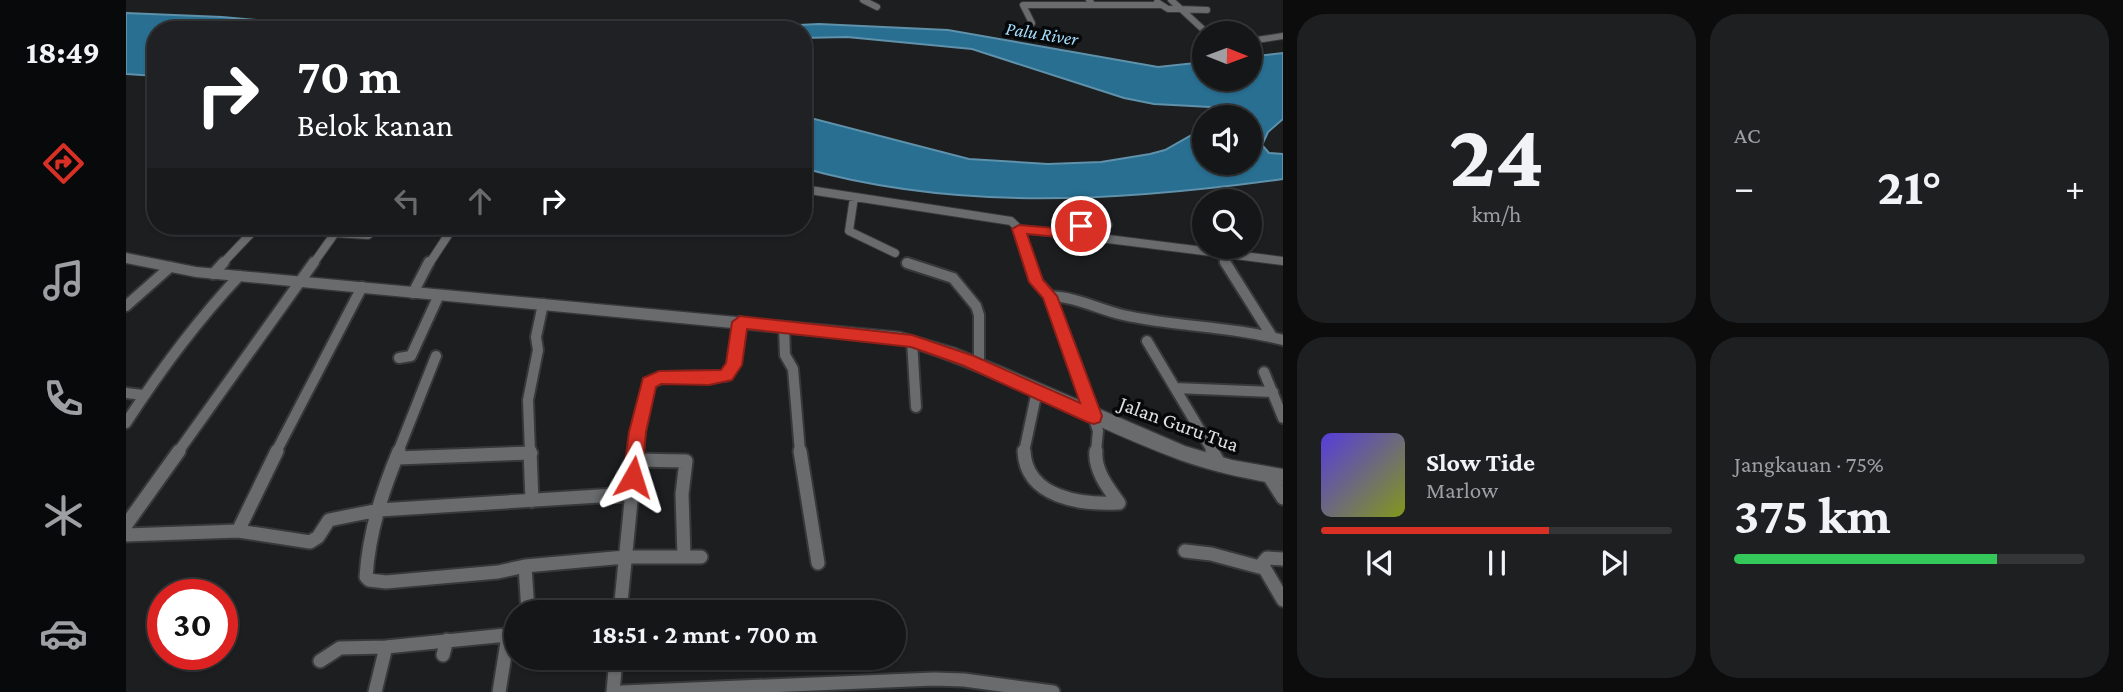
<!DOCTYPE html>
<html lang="id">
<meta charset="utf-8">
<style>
body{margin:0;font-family:"Crimson Pro",serif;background:#1e1f21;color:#f1f3f6;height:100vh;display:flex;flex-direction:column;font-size:26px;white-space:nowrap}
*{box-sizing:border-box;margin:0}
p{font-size:23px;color:#9d9fa2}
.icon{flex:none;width:38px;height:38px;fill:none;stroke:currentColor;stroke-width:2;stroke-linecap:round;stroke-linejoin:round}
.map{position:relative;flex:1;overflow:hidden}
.side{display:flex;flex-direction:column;gap:14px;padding:14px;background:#0c0c0d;width:840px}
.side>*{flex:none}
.hud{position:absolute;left:21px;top:21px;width:665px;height:214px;border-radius:28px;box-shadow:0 2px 5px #0004,0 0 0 2px #343537;background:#202124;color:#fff;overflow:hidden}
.needle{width:46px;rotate:91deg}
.tools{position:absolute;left:1066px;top:21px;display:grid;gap:14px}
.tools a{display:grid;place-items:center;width:70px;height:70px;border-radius:50%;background:#151618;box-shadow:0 2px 5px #0004,0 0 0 2px #343537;font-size:35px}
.speed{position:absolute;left:21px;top:579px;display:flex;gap:14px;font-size:35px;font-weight:700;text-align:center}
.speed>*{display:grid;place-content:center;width:91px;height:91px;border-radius:50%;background:#151618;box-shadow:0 2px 5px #0004,0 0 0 2px #343537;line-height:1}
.speed .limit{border:10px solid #d22;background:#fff;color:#111}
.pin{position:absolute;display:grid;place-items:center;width:60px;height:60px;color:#fff;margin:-30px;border:4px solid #fff;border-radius:50%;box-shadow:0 2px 7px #0007}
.me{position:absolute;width:77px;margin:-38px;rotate:6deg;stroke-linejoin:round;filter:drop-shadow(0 0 5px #0008)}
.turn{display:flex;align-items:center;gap:24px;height:147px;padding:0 35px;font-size:32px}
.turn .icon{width:91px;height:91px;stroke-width:2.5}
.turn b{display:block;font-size:49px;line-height:60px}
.lanes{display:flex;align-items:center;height:66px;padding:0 35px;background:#0003;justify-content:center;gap:35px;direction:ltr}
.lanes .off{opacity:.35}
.big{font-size:52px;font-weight:700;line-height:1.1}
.side .tile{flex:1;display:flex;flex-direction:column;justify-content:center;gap:10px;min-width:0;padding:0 24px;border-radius:28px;background:#1e1f21}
.side .dial{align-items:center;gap:0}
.dial b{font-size:91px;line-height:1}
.song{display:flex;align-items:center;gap:21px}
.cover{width:84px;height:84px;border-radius:10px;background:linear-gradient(135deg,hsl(250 70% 55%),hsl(70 70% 35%))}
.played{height:7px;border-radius:4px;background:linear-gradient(90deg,#d93025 65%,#343537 65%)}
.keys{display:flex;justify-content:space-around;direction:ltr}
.heat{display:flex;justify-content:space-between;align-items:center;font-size:38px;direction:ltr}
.charge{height:10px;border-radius:5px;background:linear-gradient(90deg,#34c759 75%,#343537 0)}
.side .tiles{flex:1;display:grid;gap:14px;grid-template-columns:repeat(2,1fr)}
.trip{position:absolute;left:378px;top:600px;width:402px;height:70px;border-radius:35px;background:#151618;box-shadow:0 2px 5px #0004,0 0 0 2px #343537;font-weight:700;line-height:70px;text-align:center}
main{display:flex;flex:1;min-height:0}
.dock{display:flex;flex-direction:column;width:126px;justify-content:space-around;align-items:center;background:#08090a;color:#9d9fa2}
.dock .icon{width:49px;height:49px}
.dock .current{color:#d93025}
.dock b{font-size:32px;color:#f1f3f6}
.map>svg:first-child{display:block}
.water{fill:#286f92;stroke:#5f91aa;stroke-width:2}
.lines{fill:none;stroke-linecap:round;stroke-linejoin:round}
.street-far3-casing{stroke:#373839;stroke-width:8}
.street-far2-casing{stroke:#373839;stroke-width:10}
.street-far1-casing{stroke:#373839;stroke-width:14}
.street-casing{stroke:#373839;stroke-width:17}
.secondary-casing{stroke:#373839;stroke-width:3}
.street-far3{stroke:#696b6d;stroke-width:6}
.street-far2{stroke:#696b6d;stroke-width:8}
.street-far1{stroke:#696b6d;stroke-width:10}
.street{stroke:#696b6d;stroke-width:13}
.secondary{fill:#696b6d;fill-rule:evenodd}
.route{fill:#d93025;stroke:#8d1f18;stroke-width:2}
.labels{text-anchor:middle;stroke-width:7;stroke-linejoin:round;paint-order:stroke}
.far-water-label{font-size:19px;font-style:italic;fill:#a6ddfc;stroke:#070809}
.street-label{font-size:21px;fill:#dfe0e1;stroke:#070809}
</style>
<main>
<nav class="dock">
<b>18:49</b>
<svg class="icon current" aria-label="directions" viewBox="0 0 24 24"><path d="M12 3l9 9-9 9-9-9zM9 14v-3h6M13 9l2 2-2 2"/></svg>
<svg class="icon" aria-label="music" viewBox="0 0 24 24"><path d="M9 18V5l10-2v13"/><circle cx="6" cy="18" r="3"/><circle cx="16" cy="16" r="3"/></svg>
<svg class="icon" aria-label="phone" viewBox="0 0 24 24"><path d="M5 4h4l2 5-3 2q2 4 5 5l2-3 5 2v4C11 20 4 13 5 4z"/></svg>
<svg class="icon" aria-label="climate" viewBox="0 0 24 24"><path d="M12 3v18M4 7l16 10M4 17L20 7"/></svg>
<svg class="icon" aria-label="car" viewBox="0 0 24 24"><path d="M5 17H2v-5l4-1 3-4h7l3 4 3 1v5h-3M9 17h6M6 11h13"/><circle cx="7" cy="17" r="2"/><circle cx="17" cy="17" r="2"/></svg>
</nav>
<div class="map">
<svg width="1157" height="692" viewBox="0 0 1157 692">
<rect width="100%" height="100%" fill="#1c1e20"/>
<path class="water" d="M0 13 96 17 244 30H30V76L0 74Z
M693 24 822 30 1032 67 1078 62V79H1124V57L1157 53V119L1142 132 1136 145 1143 153 1157 154V179C998 201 833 212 677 168V116L843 159 922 164 975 162 1024 154 1039 150 1078 128V163H1124V117H1090L1092 110 1084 107 1028 104 998 98 846 49 721 37 677 38V30H570Z"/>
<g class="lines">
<defs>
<path id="street-far3" d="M737 0 751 7
M1045 0 1055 9 1081 10
M1031 2 1042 9H1055L1081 33
M967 5H1035
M906 23 897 5H967L963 0
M1124 41 1157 36"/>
<path id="street-far2" d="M677 189 885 221 893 229 904 264
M728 197 723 231 769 253
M197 226 213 227
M893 229 942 234 955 226 982 225
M208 233 242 235 254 226
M942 234 1157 261
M1093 252 1101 264
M781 263 784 264
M96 264 132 226
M187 264 214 226
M303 264 328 226"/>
<path id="street-far1" d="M903 262 911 282 924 296 952 369 972 431 970 452
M1099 262 1145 335
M781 263 827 278 850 306 853 315V365
M87 274 98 262
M287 293 303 262
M924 296C950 297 972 309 997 315 1050 327 1104 326 1157 340
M0 306 44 267
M658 327 659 355 667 369 674 452
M786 341 790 407
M1021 341 1087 452
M273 358 285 356 313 295
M1138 372 1157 418
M1049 388 1147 392
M0 393 17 395
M0 423C35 369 69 323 113 276
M52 452 188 262
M150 452 236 287
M272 452 310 356
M404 452 402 400 412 350 410 337 417 304
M510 452 523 383 539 377 600 376 608 365 614 322
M898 452 911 391"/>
<path id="street" d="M273 451C256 492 243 532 240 577L243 580 260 582 372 572 399 566
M404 451 406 501
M674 451 692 563
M898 451C900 498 956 505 993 503
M970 451C968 470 982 488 993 503
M1086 451 1094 465
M271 458 405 453
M508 460 560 461 556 494 558 557
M1143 476 1157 498
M0 525 53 451
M112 531 151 451
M0 535 112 531 184 542 192 537 203 520 253 510 505 494
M1059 551 1085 554 1137 568
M1157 559 1141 558 1136 564 1157 600
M402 612 399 566 499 557H575
M494 612 510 451
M317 655 321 640
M194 661 214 648 260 647 390 634
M249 692 260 647
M373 692 382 636
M487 692 490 658
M496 692 808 679 838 680 927 692"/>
<path id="secondary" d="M0 253 70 267 774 332 829 348 876 367 1059 446 1106 460 1157 469V485C1122 479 1087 472 1054 460 959 425 871 373 774 344L70 277 0 263Z"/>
</defs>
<use href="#street-far3" class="street-far3-casing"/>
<use href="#street-far2" class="street-far2-casing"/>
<use href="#street-far1" class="street-far1-casing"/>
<use href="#street" class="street-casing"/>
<use href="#secondary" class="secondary-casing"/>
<use href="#street-far3" class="street-far3"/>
<use href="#street-far2" class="street-far2"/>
<use href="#street-far1" class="street-far1"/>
<use href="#street" class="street"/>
<use href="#secondary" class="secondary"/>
</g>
<path class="route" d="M955 222 959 223V229L942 238 901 234 917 280 931 296 976 416 974 422 968 424 961 422 836 365 785 347 621 329 616 365 606 380 583 385 535 384 530 387 520 432 516 477 513 483 507 485 500 483 497 477 503 432 517 378 533 371 595 370 600 363 606 322 614 316 786 335 848 356 954 403 917 298 903 282 886 229 893 225 940 229Z"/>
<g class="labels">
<g class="far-water-label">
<text transform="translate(916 33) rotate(9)" y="7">Palu River</text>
</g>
<g class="street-label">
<text transform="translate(1053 424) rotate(20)" y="7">Jalan Guru Tua</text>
</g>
</g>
</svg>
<div class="tools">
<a><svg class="needle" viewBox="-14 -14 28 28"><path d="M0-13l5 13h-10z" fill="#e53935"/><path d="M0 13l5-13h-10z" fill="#9d9fa2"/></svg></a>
<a><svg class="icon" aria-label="sound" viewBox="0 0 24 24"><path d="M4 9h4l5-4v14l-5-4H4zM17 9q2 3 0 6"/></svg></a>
<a><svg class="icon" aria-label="search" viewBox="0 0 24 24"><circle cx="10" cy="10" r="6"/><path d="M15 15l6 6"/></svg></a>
</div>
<div class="speed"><div class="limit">30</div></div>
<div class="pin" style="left:955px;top:226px;background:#d93025"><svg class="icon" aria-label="arrive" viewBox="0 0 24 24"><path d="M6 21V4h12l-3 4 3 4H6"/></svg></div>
<svg class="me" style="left:507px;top:477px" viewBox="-20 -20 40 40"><path d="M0-17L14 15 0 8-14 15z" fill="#d93025" stroke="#fff" stroke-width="4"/></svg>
<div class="trip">18:51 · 2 mnt · 700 m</div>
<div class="hud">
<div class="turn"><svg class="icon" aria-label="right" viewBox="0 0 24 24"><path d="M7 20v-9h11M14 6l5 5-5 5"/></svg><div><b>70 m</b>Belok kanan</div></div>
<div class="lanes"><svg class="icon off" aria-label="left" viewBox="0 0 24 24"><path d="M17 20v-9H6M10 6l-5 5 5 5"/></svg><svg class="icon off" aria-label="ahead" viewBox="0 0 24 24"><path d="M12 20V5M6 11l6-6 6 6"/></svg><svg class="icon" aria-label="right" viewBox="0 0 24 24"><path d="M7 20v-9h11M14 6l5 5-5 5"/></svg></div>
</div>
</div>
<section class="side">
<div class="tiles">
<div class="tile dial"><b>24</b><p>km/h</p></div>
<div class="tile"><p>AC</p>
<div class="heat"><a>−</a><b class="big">21°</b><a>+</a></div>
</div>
<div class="tile">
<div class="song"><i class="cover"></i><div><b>Slow Tide</b><p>Marlow</p></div></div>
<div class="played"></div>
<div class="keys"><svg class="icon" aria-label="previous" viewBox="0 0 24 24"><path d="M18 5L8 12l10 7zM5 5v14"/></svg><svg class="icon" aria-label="pause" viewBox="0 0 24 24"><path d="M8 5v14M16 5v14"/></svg><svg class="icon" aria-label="next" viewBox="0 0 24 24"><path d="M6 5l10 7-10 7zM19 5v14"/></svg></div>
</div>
<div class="tile"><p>Jangkauan · 75%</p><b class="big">375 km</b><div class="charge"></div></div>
</div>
</section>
</main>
